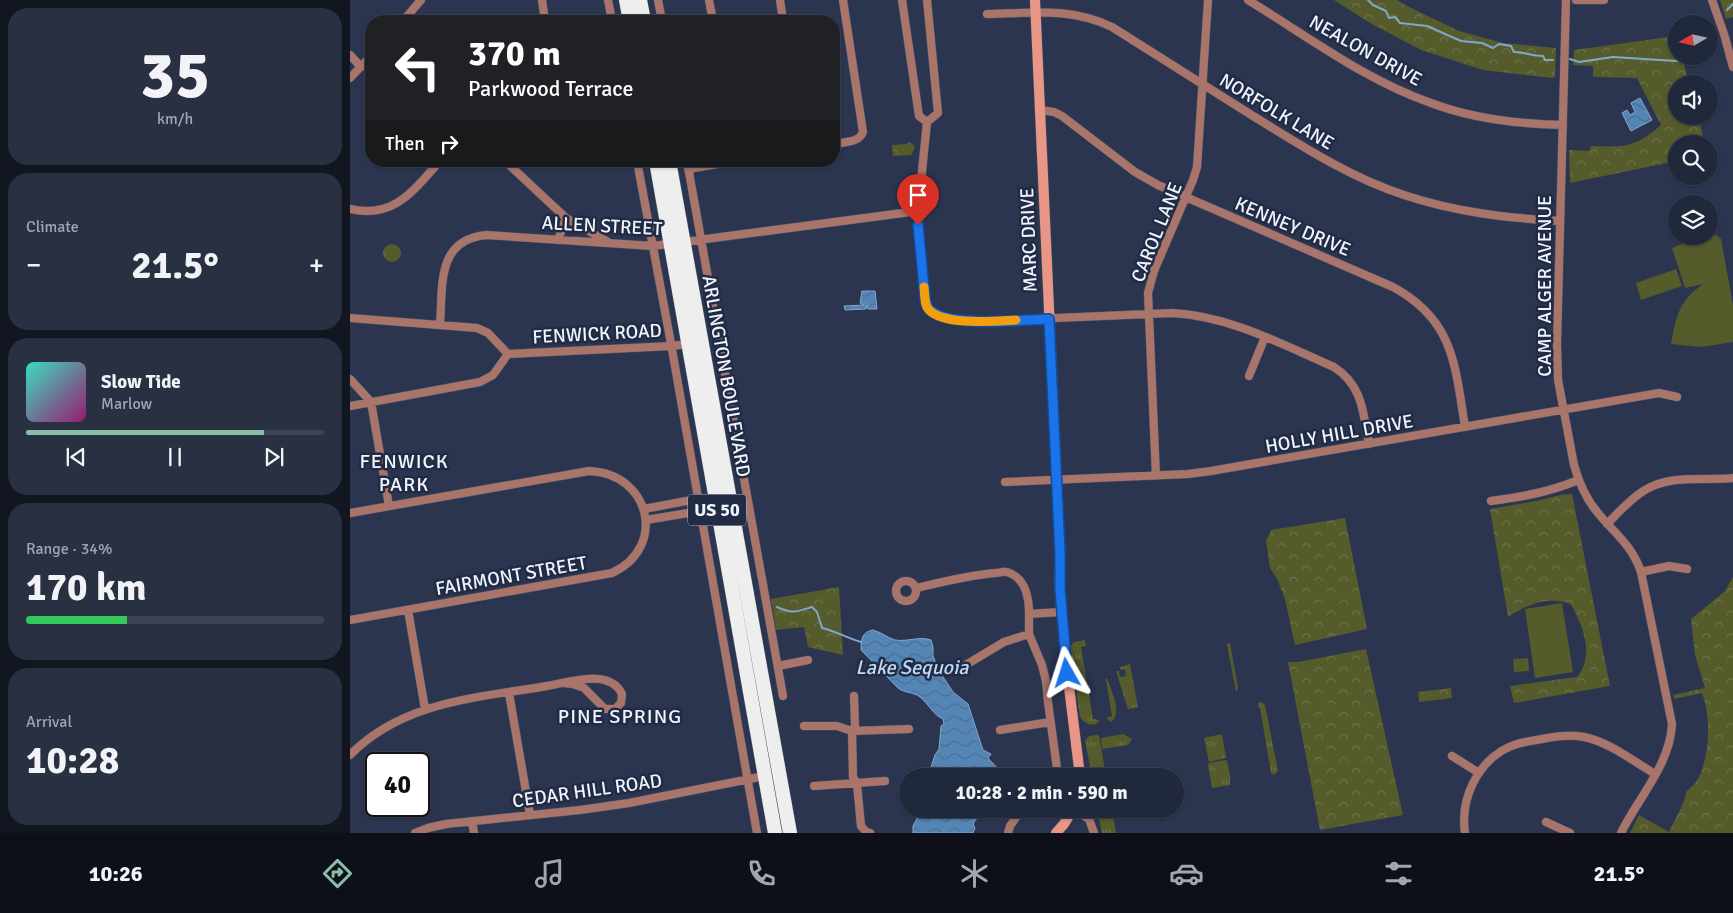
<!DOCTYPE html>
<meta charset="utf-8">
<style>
body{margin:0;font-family:Signika,sans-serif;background:#283042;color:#f1f3f6;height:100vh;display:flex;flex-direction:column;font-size:19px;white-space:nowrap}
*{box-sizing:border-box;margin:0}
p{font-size:16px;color:#a2a6af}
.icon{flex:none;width:28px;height:28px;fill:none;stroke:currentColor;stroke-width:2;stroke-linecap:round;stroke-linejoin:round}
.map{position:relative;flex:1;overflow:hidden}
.side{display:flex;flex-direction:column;gap:8px;padding:8px;background:#121620;width:350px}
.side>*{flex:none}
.hud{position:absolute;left:15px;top:15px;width:475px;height:152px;border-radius:20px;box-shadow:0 1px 4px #0004,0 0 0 1px #3d4455;background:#202124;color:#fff;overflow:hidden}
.needle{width:32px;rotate:261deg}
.buttons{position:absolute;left:1318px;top:15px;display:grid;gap:10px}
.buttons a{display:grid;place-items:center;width:50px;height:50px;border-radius:50%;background:#20283b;box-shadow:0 1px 4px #0004,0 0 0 1px #3d4455;font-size:25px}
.speed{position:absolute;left:15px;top:752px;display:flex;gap:10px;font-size:25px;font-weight:700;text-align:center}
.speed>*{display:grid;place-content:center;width:65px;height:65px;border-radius:50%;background:#20283b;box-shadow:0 1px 4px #0004,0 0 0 1px #3d4455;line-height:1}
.speed .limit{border:2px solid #111;border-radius:8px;background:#fff;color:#111}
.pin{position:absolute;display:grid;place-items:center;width:42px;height:42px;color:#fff;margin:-51px -21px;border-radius:50% 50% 50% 0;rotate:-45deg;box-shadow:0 0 5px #0007}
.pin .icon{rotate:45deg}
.me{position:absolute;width:55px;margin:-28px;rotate:354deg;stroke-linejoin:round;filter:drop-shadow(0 0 4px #0008)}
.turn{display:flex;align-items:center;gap:18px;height:105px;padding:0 20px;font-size:22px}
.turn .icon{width:65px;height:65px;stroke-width:2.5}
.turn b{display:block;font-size:35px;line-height:42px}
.then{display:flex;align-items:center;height:48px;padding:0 20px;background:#0003;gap:10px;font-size:19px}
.big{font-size:38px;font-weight:700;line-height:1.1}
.side .card{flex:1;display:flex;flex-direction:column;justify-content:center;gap:8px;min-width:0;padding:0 18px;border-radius:20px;background:#283042}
.side .dial{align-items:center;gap:0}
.dial b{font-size:65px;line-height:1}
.song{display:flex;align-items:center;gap:15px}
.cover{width:60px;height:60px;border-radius:8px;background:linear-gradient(135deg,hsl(170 70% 55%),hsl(320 70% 35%))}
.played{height:5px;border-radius:2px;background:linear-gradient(90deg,#8abfa5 80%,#3d4455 80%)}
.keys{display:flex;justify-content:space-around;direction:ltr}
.heat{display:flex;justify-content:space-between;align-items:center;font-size:28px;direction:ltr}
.charge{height:8px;border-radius:4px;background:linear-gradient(90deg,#34c759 34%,#3d4455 0)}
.trip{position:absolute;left:549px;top:768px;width:285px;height:50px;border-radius:25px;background:#20283b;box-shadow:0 1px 4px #0004,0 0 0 1px #3d4455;font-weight:700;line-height:50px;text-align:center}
.tabs{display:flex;height:80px;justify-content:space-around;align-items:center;background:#0d1018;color:#a2a6af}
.tabs .icon{width:35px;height:35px}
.tabs .on{color:#8abfa5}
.tabs b{font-size:22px;color:#f1f3f6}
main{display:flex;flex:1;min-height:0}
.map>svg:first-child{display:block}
.grass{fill:url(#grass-tufts)}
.forest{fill:url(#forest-crowns)}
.pitch{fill:#555b2b}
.water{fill:url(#water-waves);stroke:#82a7cd}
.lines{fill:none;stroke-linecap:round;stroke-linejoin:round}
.stream{stroke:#82a7cd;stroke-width:2}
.street-casing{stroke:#4b546b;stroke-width:9}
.secondary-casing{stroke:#4b546b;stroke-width:11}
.highway-casing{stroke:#4b546b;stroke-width:15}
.street{stroke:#a9746a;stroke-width:8}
.secondary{stroke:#e99686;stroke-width:10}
.highway{stroke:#eee;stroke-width:14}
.route-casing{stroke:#114b97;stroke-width:12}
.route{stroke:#1a73e8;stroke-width:9}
.slow{stroke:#f59e0b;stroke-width:9}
.labels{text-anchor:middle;stroke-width:5;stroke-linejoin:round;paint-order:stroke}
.shield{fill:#212b44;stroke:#b2b8c7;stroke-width:1}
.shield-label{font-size:18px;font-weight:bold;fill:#f0f4ff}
.street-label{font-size:19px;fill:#f0f4ff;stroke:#212b44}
.neighbourhood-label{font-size:20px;letter-spacing:1px;fill:#f0f4ff;stroke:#212b44}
.water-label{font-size:20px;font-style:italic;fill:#bdd9f5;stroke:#212b44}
</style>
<main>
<section class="side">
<div class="card dial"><b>35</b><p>km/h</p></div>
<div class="card"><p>Climate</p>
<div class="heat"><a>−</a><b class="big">21.5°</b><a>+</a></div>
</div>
<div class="card">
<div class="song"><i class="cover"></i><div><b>Slow Tide</b><p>Marlow</p></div></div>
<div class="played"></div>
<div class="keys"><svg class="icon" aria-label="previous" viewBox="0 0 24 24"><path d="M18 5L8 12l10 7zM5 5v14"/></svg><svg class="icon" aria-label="pause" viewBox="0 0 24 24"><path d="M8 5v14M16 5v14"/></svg><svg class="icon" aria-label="next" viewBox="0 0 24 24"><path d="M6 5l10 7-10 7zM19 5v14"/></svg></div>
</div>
<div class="card"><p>Range · 34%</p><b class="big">170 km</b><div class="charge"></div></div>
<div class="card"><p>Arrival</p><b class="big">10:28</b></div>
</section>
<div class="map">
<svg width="1383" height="833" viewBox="0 0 1383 833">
<defs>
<pattern id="grass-tufts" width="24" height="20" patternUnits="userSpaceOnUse" patternTransform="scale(1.25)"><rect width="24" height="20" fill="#555b2b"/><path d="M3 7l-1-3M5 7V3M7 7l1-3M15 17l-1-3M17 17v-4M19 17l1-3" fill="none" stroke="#6e734b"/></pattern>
<pattern id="forest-crowns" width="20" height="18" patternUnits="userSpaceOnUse" patternTransform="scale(1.25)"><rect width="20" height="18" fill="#555b2b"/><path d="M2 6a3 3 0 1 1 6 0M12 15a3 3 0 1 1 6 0" fill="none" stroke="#6e734b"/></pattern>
<pattern id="water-waves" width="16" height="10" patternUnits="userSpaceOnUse" patternTransform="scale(1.25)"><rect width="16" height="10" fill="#5386b7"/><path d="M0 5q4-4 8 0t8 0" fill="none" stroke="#4f6e8c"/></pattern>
</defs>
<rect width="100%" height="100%" fill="#2b354f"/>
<path class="grass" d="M735 640 736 646 731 647 743 719 749 720 748 723C741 727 734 723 730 717L721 653V646L724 642Z
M880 643 888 688 886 692 877 644Z
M780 664 788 707 778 709 766 671H769L770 677 776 676 775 669 771 670 770 667Z
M756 679H757C761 690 773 713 761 722L756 718 762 716Z
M911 702 915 705 928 771 924 775 921 773 910 708 909 707 908 703Z
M773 734 782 739 778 745 752 749 751 738Z
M872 734 876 758 859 762 854 738Z
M747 735 749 736 756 776H742L735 741 739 736Z
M876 760 877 761 881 779H880V785L862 788 858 765 859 763Z
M747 809H762L766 833H752Z"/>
<path class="forest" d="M984 0H1047L1059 7 1109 31 1153 43 1206 48 1205 77 1202 78 1133 70 1071 50 1020 23Z
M1370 0H1383V17L1376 19Z
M1326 36V56H1332L1339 84H1326V116H1348L1355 144H1326V155H1323L1317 163 1220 183 1219 150 1240 151 1241 146C1274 147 1285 148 1311 125L1287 78 1243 77V66L1223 65 1224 50Z
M560 142 565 147 561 155 543 156 542 145 556 144Z
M33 253a9 9 0 1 1 18 0a9 9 0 1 1-18 0Z
M1222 494 1260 686 1164 703 1160 686 1227 677C1245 654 1233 627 1221 604 1197 596 1179 604 1158 617L1140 509 1187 501 1210 495Z
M995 518 1017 629 945 645 935 599 927 579 920 568 916 541 921 530Z
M1383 577V833H1280L1289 815 1319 832C1323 823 1337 799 1336 792 1340 788 1346 783 1349 777 1360 753 1361 717 1352 693L1324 699 1323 695 1355 688 1345 655 1341 619 1375 591Z
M489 587 493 655 458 647 454 627 426 630 421 599Z
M1016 649 1053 815 970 830 938 662H948Z
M1101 688 1102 698 1069 702 1068 692Z"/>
<path class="pitch" d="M1366 235 1371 239 1383 305V342L1351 347 1321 344C1326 316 1329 301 1353 284L1335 288 1322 248 1344 239Z
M1326 269 1332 286 1291 300 1286 283Z
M1212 603 1223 672 1185 678 1175 609Z
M1178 658 1179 671 1164 672 1163 659Z"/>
<path class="water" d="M1290 98 1302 120 1281 131 1272 113 1277 110 1280 115 1285 112 1281 103Z
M512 291H525L527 309H518L517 305 516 309 495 310 494 306 514 305 510 303Z
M523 630C531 632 538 638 545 640 557 642 570 636 581 640L583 647V656L589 671 603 692 618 704 633 750 641 754 638 758 649 770 651 776H578L585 755 589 749 591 726 594 724 593 719C583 715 578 703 570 697 564 692 554 693 548 688L511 650C511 639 512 632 523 630Z
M572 809H634C631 816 627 817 623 824L625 828 623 833H563V826Z"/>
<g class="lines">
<path class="stream" d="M1018 0 1023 5 1036 11 1039 18 1045 17 1050 23 1077 26 1111 41 1132 43 1143 48 1149 44 1161 46 1164 52C1176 52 1180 56 1193 56L1195 60H1203
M1377 10 1383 4
M1220 59 1229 62 1263 57 1326 61 1335 59 1336 56
M427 607C442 614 446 612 462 607L467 612 472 628C485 631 497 638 511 642"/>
<defs>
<path id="street" d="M192 0 195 21
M258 0 262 21
M308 0 312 21
M359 0 363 21
M430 0 433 21
M552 0 569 116 577 122
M577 0 588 113 577 122 568 211 575 298 577 306 580 311 594 318 635 321 822 313C880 316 931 344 984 367 1013 386 1013 412 1019 444
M898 0C957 36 1015 80 1081 103 1123 119 1168 124 1213 125
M1216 0 1207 344 1208 380 1224 465C1229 483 1236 499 1248 513 1265 534 1282 545 1291 572L1322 724C1320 765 1288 798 1271 833
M1226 0H1254
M1362 0 1374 34 1383 67
M637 14C682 13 720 7 762 27 809 57 856 86 903 116 952 146 999 177 1054 195 1105 212 1156 218 1210 221
M53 21 71 0
M0 55 11 67
M0 78 21 56
M690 110 704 112 712 116 785 172 808 185 1043 287C1104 320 1105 365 1115 427
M484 144C494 142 509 143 513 132L493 0
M155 161 216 218 258 242
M287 161 320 338 407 833
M337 161 433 696
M338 169 385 161
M0 209C44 219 63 191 90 161
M208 240 216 218
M0 318 127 328 138 333 158 354
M90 324C93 286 86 240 136 235L303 246 568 211
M158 354 321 346 338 344
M899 376 915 337
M0 379 21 402 39 506
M0 406 130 382 143 375 158 354
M806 476 798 293 804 271 843 180 847 167 858 0
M655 482 838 474 861 471 1309 393 1327 397
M1141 501C1171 497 1200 492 1228 480
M294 509 347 499
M0 513 239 471C300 473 318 547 262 573L0 620
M296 520 350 511
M1257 524C1269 512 1281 498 1295 490 1321 474 1354 481 1383 478
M1291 572 1319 566 1337 569
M546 591a10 10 0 1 1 20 0a10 10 0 1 1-20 0Z
M566 588C592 582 619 575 646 573 649 573 654 571 657 572 676 578 679 597 679 614
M58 610 75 709
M428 666 458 660
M614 666 654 642 679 634
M159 693 180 815
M504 696 505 726 502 731 503 777 507 784 511 826 516 832 520 833
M454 726H487L502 731 559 729
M650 730 700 722
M0 755C53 701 127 698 197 686 220 682 260 668 272 694L271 703 265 709H255L234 688 223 684 213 683
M1102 756 1129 773
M708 776 698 702 696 681 692 665 679 634V614L711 612
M464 786 535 781
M723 809 739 819 744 833
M122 821 124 833
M1196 822 1220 833
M65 833 78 828 96 824 230 810 279 803 415 776
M658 833 660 826 672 809
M1115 833C1110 799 1127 762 1159 747 1169 742 1181 741 1192 739 1206 736 1220 734 1234 737 1259 742 1283 761 1305 774"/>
<path id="secondary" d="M685 0 710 552 709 579 715 654 730 776
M706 833 714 824 723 809"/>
<path id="highway" d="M276 0 280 21
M290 0 294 21
M306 161 425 833
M319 161 440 833"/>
</defs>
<use href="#street" class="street-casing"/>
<use href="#secondary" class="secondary-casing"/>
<use href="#highway" class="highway-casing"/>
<use href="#street" class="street"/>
<use href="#secondary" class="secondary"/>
<use href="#highway" class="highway"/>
</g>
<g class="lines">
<defs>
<path id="route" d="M568 225 575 298C576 302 576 306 579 309 595 328 674 320 699 319L710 552V588L717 673"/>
</defs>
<use href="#route" class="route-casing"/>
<use href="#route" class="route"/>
<path class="slow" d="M574 287C575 294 574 305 579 310 595 326 644 321 666 320"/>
</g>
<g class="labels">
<rect class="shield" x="338" y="494.5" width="58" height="31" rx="4"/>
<g class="shield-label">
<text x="367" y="516">US 50</text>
</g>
<g class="street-label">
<text transform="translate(1016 50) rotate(29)" y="7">NEALON DRIVE</text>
<text transform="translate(927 111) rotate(31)" y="7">NORFOLK LANE</text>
<text transform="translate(252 225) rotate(3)" y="7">ALLEN STREET</text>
<text transform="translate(943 226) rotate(23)" y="7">KENNEY DRIVE</text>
<text transform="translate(806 232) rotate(-68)" y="7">CAROL LANE</text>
<text transform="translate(678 240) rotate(-92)" y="7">MARC DRIVE</text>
<text transform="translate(1194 286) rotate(-90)" y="7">CAMP ALGER AVENUE</text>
<text transform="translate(247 333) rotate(-3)" y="7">FENWICK ROAD</text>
<text transform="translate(377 376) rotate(80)" y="7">ARLINGTON BOULEVARD</text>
<text transform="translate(989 433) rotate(-10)" y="7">HOLLY HILL DRIVE</text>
<text transform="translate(161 575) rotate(-10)" y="7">FAIRMONT STREET</text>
<text transform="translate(237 790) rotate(-8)" y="7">CEDAR HILL ROAD</text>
</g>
<g class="neighbourhood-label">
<text x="54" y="468">FENWICK<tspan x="54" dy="23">PARK</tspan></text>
<text x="270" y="723">PINE SPRING</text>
</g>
<g class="water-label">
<text x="562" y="674">Lake Sequoia</text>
</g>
</g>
</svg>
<div class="buttons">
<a><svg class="needle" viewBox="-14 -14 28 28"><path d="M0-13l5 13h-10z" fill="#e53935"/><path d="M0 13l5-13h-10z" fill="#a2a6af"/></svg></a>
<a><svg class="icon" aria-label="sound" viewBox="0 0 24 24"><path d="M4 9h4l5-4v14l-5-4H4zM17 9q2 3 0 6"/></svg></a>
<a><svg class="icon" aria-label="search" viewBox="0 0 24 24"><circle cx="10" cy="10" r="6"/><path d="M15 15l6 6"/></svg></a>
<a><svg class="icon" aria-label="layers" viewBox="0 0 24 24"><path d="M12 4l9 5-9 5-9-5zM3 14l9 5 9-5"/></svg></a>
</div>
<div class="speed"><div class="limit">40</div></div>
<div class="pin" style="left:568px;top:225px;background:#d93025"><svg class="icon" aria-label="arrive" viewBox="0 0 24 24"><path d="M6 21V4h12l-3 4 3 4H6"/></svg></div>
<svg class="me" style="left:717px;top:673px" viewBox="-20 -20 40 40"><path d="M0-17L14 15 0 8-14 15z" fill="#1a73e8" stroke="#fff" stroke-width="4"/></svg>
<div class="trip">10:28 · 2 min · 590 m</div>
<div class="hud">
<div class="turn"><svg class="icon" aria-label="left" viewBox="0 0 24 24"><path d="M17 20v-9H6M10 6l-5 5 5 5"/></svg><div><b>370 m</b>Parkwood Terrace</div></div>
<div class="then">Then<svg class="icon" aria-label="right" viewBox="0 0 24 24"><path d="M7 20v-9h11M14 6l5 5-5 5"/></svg></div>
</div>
</div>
</main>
<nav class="tabs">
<b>10:26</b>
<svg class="icon on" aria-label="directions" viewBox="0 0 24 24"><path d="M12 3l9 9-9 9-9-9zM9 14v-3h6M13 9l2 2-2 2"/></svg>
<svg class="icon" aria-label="music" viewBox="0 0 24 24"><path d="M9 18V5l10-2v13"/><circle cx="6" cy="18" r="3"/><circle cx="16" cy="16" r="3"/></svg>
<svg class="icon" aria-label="phone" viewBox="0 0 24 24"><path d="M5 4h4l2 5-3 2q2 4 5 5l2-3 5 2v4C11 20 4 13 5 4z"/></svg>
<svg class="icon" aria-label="climate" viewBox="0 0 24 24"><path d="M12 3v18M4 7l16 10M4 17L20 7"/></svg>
<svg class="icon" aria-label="car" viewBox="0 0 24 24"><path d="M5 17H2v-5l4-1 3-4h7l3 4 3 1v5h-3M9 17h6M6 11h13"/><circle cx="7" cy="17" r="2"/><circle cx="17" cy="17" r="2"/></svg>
<svg class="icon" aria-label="filters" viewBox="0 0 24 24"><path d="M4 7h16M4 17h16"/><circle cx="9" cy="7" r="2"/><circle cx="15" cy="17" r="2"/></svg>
<b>21.5°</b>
</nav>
